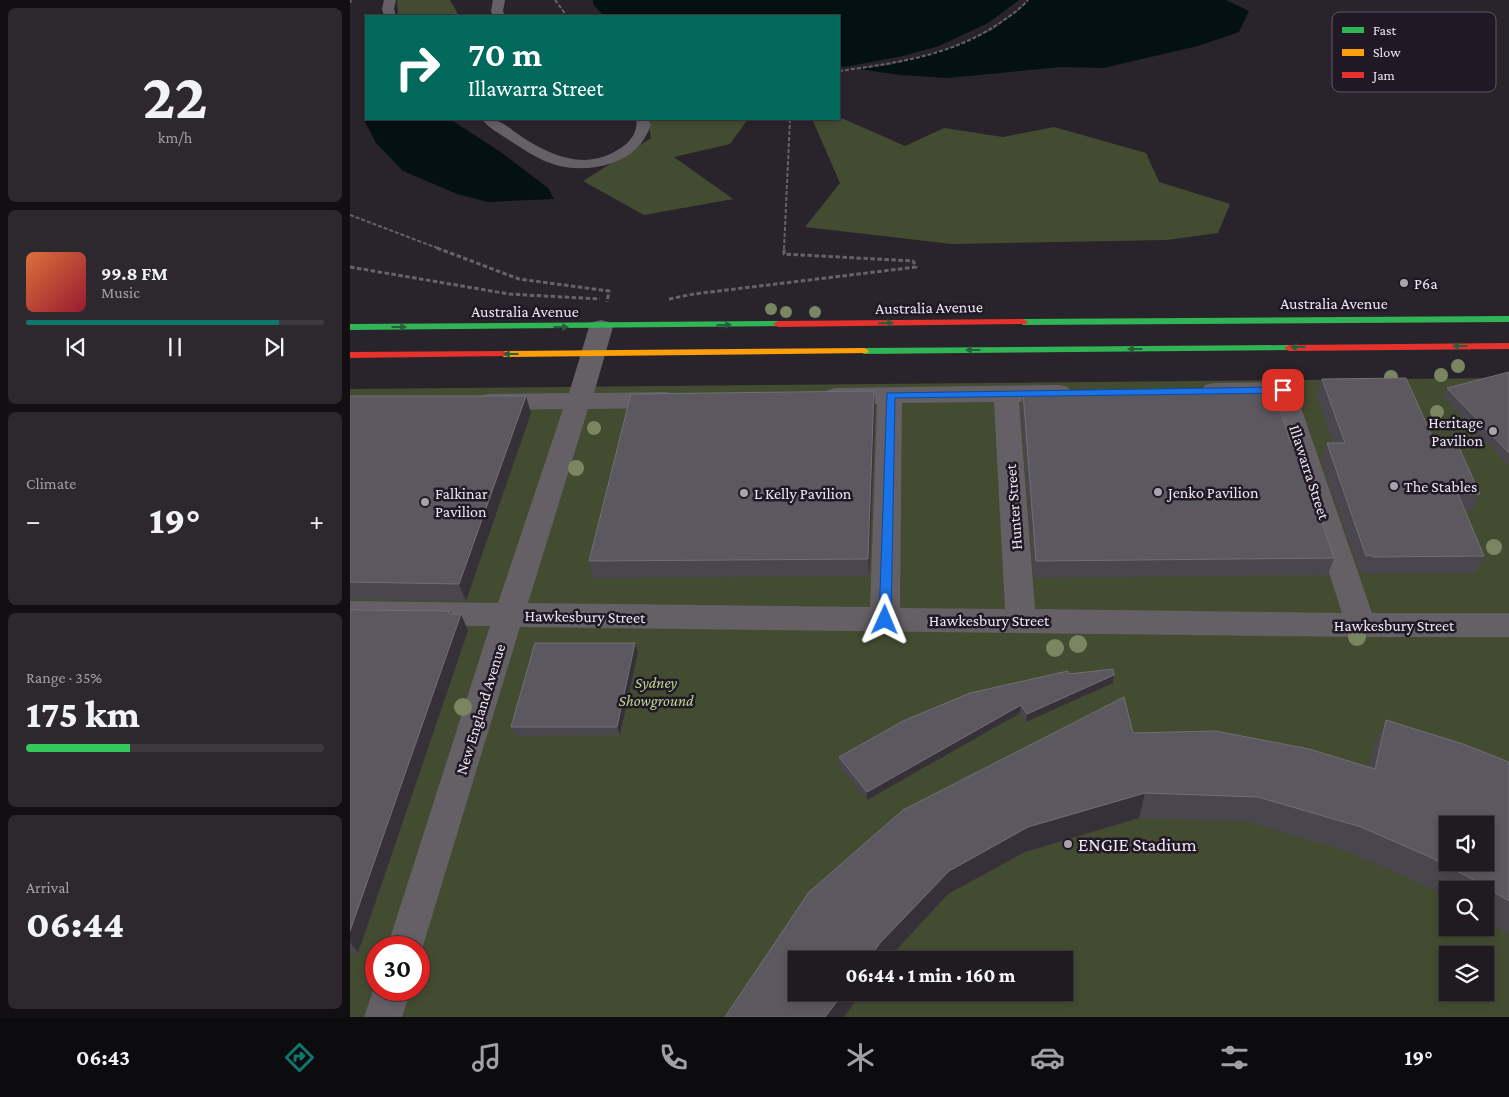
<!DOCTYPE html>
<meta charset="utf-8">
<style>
body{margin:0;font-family:"Crimson Pro",serif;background:#2c282e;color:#f1f3f6;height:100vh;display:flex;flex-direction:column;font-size:19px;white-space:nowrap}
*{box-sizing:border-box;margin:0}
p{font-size:16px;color:#a1a1a5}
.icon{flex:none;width:28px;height:28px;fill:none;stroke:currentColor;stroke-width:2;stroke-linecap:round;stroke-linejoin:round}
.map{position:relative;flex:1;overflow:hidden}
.side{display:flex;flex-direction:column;gap:8px;padding:8px;background:#110f12;width:350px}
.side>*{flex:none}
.hud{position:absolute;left:15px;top:15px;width:475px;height:105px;border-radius:0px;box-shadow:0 2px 8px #0003,0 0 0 1px #3c393f;background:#00695c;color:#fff;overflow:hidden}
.tools{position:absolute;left:1089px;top:816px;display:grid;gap:10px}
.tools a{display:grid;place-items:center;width:55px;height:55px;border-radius:0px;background:#1f1b21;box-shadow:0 2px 8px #0003,0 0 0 1px #3c393f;font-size:25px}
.speed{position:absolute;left:15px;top:936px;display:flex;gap:10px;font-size:25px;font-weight:700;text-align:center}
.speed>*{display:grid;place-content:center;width:65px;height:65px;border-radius:50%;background:#1f1b21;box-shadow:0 2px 8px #0003,0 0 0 1px #3c393f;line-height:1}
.speed .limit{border:8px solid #d22;background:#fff;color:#111}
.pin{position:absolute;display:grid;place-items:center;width:42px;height:42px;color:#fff;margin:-21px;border-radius:10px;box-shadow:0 2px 8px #0006}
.me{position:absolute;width:55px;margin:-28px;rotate:1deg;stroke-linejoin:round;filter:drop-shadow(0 0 4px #0008)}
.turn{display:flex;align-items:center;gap:18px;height:105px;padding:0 20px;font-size:22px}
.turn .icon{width:65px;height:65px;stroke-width:2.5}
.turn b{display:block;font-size:35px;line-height:42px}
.big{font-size:38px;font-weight:800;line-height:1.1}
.side .tile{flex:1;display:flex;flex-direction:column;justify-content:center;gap:8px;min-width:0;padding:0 18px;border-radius:8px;background:#2c282e}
.side .dial{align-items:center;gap:0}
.dial b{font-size:65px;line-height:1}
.song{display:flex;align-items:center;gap:15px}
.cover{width:60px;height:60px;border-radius:8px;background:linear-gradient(135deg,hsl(20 70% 55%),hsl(350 70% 35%))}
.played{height:5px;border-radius:2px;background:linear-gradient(90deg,#0f766e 85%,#3c393f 85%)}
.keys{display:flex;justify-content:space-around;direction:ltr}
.heat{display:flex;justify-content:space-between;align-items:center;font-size:28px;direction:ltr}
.charge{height:8px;border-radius:4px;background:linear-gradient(90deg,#34c759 35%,#3c393f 0)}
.trip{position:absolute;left:438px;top:951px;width:285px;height:50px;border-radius:0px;background:#1f1b21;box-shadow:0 2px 8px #0003,0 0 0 1px #3c393f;font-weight:800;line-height:50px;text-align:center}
.tabs{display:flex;height:80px;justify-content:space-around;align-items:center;background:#0c0b0d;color:#a1a1a5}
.tabs .icon{width:35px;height:35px}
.tabs .current{color:#0f766e}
.tabs b{font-size:22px;color:#f1f3f6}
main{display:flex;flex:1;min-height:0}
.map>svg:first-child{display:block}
.green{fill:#434c31;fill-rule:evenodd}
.water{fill:#041112}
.pier{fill:#29242c}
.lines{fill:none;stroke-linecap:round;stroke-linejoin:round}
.path-far1{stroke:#656268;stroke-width:2;stroke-dasharray:4 2;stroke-linecap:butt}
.path{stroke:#656268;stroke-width:3;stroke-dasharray:4.5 2.5;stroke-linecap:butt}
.lane{fill:#646066;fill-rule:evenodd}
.street{fill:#646066;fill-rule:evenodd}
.fast{fill:#30b455;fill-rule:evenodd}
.slow{fill:#ff9f0a;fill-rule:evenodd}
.jam{fill:#e5322d;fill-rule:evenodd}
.tree{fill:#7a8562}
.wall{fill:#4a464d;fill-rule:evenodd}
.shaded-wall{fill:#363139}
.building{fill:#5c585f;stroke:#736e76;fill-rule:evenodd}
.oneway{fill:#275e3b}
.route{fill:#1a73e8;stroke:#114b97}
.poi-dot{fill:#a9a3ad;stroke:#201825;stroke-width:2}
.labels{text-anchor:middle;stroke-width:5;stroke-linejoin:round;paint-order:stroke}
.poi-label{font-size:16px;fill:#eee8f2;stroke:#201825;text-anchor:start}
.street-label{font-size:16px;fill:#eee8f2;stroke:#201825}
.park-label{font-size:16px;font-style:italic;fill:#bcd58f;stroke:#201825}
.near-poi-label{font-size:19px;fill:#eee8f2;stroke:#201825;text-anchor:start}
.key{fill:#201825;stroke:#5e5662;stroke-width:1}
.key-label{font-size:14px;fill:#eee8f2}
</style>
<main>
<section class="side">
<div class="tile dial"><b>22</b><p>km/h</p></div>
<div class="tile">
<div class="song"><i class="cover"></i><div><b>99.8 FM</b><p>Music</p></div></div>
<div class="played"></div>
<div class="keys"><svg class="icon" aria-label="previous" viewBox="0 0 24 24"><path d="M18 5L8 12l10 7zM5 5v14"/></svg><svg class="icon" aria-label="pause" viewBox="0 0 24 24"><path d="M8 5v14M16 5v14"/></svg><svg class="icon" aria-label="next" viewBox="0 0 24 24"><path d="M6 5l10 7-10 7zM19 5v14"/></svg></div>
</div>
<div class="tile"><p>Climate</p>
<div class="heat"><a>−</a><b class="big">19°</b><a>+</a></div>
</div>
<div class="tile"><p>Range · 35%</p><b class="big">175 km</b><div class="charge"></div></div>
<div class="tile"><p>Arrival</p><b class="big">06:44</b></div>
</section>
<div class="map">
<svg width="1159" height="1017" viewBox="0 0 1159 1017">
<rect width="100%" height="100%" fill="#29242c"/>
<path class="green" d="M47 0H100L109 16H48Z
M489 117 555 146 594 128 653 137 704 127 796 153 809 182 880 204 868 233 817 240 602 244 455 227 490 183 463 121 433 119Z
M297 119H398L380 144 324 157 383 199 294 215 233 181 301 138Z
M1159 378V1017H0V389ZM1098 825H1135V862H1098ZM1098 890H1135V928H1098ZM26 948H69V990H26ZM1098 955H1135V992H1098ZM446 960H714V992H446Z"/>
<path class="water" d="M243 0H876L899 11 889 32 848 46 753 68 711 67 597 78 550 75 489 66V16H254L243 4Z
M16 116V119H100L152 153 198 188 204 199 138 202 107 194 53 171 26 143 14 120Z"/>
<path class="pier" d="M669 0H679L668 11 641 31 603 47 540 65 502 70 489 68 553 56 589 46 638 23Z"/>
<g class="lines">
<path class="path-far1" d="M205 0 217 16
M0 3 1 0
M489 71C547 63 606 55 654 20 663 14 671 8 678 0
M0 215 90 249
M434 249 440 119"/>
<path class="path" d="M87 248 169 279 259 291 257 302
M0 267 159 294 250 299
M319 299 344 294 566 267 563 261 434 254V248"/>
<path class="lane" d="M34 0H46L44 9 46 16H34L32 9Z
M143 0H155L153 11 155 16H143L141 11Z
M132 119C152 119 156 126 172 137 205 158 239 172 275 145 283 138 288 129 286 119H298L301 125C297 134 294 141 287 148 267 168 229 173 203 164 187 159 173 149 159 140 150 134 137 127 132 119Z"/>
<path class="street" d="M251 320 259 322 263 327 244 393 316 392 325 394 329 400 325 406 316 408 238 409 178 603 520 607 527 404H487L478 402 474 396 478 390 487 388 709 385 718 387 721 393 718 399 709 401 669 402 685 609 992 613 923 398 864 399 855 397 852 391 855 385 864 383 933 382 942 384 945 390 1022 613H1159V637H1011L170 627 69 959V948H37L140 626 0 625V601L148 603 213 409 139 410 130 408 126 402 130 396 139 394 219 393 239 327 243 322ZM644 402 655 609 550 608 552 403Z
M26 982V990H61L52 1017H14Z"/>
<path class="fast" d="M1159 316V322L673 325 668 322 673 319Z
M428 321 431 322 433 324 431 326 0 330V324Z
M939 345 942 346 944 348 942 350 514 354 509 351 514 348Z"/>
<path class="slow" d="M514 348 519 351 517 353 154 357 149 354 154 351Z"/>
<path class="jam" d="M673 319 678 322 676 324 428 327 423 324 428 321Z
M1159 343V349L939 351 934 348 939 345Z
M154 351 159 354 157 356 0 358V352Z"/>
</g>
<g class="tree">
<circle cx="421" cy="309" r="6"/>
<circle cx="436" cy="312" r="6"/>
<circle cx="465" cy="312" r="6"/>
<circle cx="1108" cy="366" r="7"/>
<circle cx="1091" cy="375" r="7"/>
<circle cx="1041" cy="377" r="7"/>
<circle cx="1087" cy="412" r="7"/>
<circle cx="244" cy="428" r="7"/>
<circle cx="226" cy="468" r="8"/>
<circle cx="1144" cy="547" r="8"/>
<circle cx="1007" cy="637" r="9"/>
<circle cx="728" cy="644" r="9"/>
<circle cx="705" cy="648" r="9"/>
<circle cx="113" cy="707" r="9"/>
</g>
<path class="wall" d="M1159 372V466L1093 397 1097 388Z
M972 379 1085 443 1130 494 1122 511H1115L1134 556 1126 573 1016 574 1015 572H1010L971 460 977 443H983L967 396Z
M524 391 525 408 519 576 244 578 239 561Z
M673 392 941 444 984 558 978 575 684 578 671 409Z
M0 396 181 413 116 601 0 599Z
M0 610 100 611 101 614 118 631 8 953H0Z
M285 643 288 652 270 735 165 736 161 727Z
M719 674 763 683 676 722 670 713 517 800 489 766V757Z
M774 697 783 733 866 731 959 749 1019 767 1024 745 1036 720 1113 744 1159 762V935L1135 920V890H1098V898L1065 881 999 852 899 822 789 818 675 852 598 894 537 960H446V992H512L494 1017H375L459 892 553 810ZM1098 825H1135V862H1098Z"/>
<path class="shaded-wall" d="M524 391 525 408 519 576 518 559Z
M176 396 181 413 116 601 109 584Z
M100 611 107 626 111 614 118 631 8 953 0 942V931Z
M285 643 288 652 270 735 267 727Z
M764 675 763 683 676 722 677 714Z
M671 705 670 713 517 800V792Z
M795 793 789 818 675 852 598 894 537 960H518L530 943 599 871 678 827Z
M494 992H512L494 1017H475Z"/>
<path class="building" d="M1159 372V453L1097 388Z
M1056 378 1085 443H1107L1130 494H1108L1134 556 1023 557 1022 555 1016 556 977 443H995L972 379Z
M924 390 941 444H946L984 558 686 561 673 392Z
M524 391 518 559 239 561 281 394Z
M0 396H176L109 584 0 582Z
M0 610 100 611 99 614H111L0 931Z
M185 643H285L267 727H161Z
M763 669 764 675 677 714 671 705 517 792 489 757 553 721 620 693 718 671 719 674Z
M774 697 783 733 866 731 959 749 1025 769 1036 720 1113 744 1159 762V901L1122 879 1080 857 1011 827 908 797 795 793 678 827 599 871 530 943 518 960H446V992H494L475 1017H375L459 892 553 810ZM1098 825H1135V862H1098Z"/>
<defs><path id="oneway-solid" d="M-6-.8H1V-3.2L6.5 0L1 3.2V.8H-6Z" transform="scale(1.25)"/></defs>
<g class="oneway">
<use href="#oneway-solid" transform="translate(536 323) rotate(-1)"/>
<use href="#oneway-solid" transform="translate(374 325) rotate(-1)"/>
<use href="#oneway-solid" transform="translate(49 327)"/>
<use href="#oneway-solid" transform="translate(211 327)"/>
<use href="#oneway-solid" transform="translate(1110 346) rotate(180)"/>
<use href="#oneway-solid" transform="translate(948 347) rotate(180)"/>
<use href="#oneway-solid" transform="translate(785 349) rotate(180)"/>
<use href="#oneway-solid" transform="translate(623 350) rotate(180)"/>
<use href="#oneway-solid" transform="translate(161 354) rotate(180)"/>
</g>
<path class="route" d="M933 387 937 388 938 390 937 393 545 398 541 620 539 624H531L529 620 537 393Z"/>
<g class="poi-dot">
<circle cx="1054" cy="283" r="5"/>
<circle cx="1143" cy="431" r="5"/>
<circle cx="1044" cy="486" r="5"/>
<circle cx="808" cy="492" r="5"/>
<circle cx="394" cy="493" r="5"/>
<circle cx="75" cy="502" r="5"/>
<circle cx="718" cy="844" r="5"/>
</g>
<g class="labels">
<g class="poi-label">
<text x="1064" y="289">P6a</text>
<text x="1133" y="428" text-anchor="end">Heritage<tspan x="1133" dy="18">Pavilion</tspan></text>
<text x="1054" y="492">The Stables</text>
<text x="818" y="498">Jenko Pavilion</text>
<text x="85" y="499">Falkinar<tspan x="85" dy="18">Pavilion</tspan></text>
<text x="404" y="499">L Kelly Pavilion</text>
</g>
<g class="street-label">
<text x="984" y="309">Australia Avenue</text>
<text transform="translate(579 307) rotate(-1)" y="6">Australia Avenue</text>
<text x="175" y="317">Australia Avenue</text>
<text transform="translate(960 472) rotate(72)" y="6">Illawarra Street</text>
<text transform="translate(663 507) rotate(-94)" y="6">Hunter Street</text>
<text transform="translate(235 616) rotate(1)" y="6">Hawkesbury Street</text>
<text x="639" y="626">Hawkesbury Street</text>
<text x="1044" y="631">Hawkesbury Street</text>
<text transform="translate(130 709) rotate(-73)" y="6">New England Avenue</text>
</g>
<g class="park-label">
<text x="306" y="688">Sydney<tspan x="306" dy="18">Showground</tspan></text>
</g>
<g class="near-poi-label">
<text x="728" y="851">ENGIE Stadium</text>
</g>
</g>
<rect x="982" y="12" width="164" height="80" rx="8" class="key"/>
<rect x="992" y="27" width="22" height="6" fill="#30b455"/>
<rect x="992" y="49" width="22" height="7" fill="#ff9f0a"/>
<rect x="992" y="72" width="22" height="6" fill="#e5322d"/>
<g class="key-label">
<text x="1023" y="35">Fast</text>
<text x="1023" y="57">Slow</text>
<text x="1023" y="80">Jam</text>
</g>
</svg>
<div class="tools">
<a><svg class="icon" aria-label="sound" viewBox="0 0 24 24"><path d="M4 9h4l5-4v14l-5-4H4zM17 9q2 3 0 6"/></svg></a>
<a><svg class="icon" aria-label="search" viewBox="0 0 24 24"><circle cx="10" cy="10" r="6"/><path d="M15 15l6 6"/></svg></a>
<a><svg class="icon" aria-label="layers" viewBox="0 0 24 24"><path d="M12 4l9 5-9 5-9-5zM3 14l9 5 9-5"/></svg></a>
</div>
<div class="speed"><div class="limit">30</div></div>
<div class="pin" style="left:933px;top:390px;background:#d93025"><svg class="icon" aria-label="arrive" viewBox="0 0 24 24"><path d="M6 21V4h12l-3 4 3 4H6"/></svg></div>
<svg class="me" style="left:535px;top:620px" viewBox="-20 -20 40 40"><path d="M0-17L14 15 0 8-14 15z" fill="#1a73e8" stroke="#fff" stroke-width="4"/></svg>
<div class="trip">06:44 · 1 min · 160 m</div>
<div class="hud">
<div class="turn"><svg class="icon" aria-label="right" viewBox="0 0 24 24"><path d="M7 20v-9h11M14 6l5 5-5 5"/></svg><div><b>70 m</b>Illawarra Street</div></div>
</div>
</div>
</main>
<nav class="tabs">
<b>06:43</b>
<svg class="icon current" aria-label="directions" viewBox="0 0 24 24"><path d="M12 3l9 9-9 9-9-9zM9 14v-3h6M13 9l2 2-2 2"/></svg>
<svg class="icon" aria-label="music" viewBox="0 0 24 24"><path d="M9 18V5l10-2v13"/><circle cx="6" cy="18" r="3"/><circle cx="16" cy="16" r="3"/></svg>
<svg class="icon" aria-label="phone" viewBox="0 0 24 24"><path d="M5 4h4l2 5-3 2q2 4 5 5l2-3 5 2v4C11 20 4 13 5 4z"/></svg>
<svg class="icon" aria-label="climate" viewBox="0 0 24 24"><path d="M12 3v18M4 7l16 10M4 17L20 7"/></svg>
<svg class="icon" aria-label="car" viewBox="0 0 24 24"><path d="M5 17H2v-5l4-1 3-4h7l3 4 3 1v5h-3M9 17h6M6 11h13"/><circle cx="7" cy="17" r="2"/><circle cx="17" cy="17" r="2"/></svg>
<svg class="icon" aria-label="filters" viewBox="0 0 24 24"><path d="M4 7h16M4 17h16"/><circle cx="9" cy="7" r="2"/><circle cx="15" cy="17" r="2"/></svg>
<b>19°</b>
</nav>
